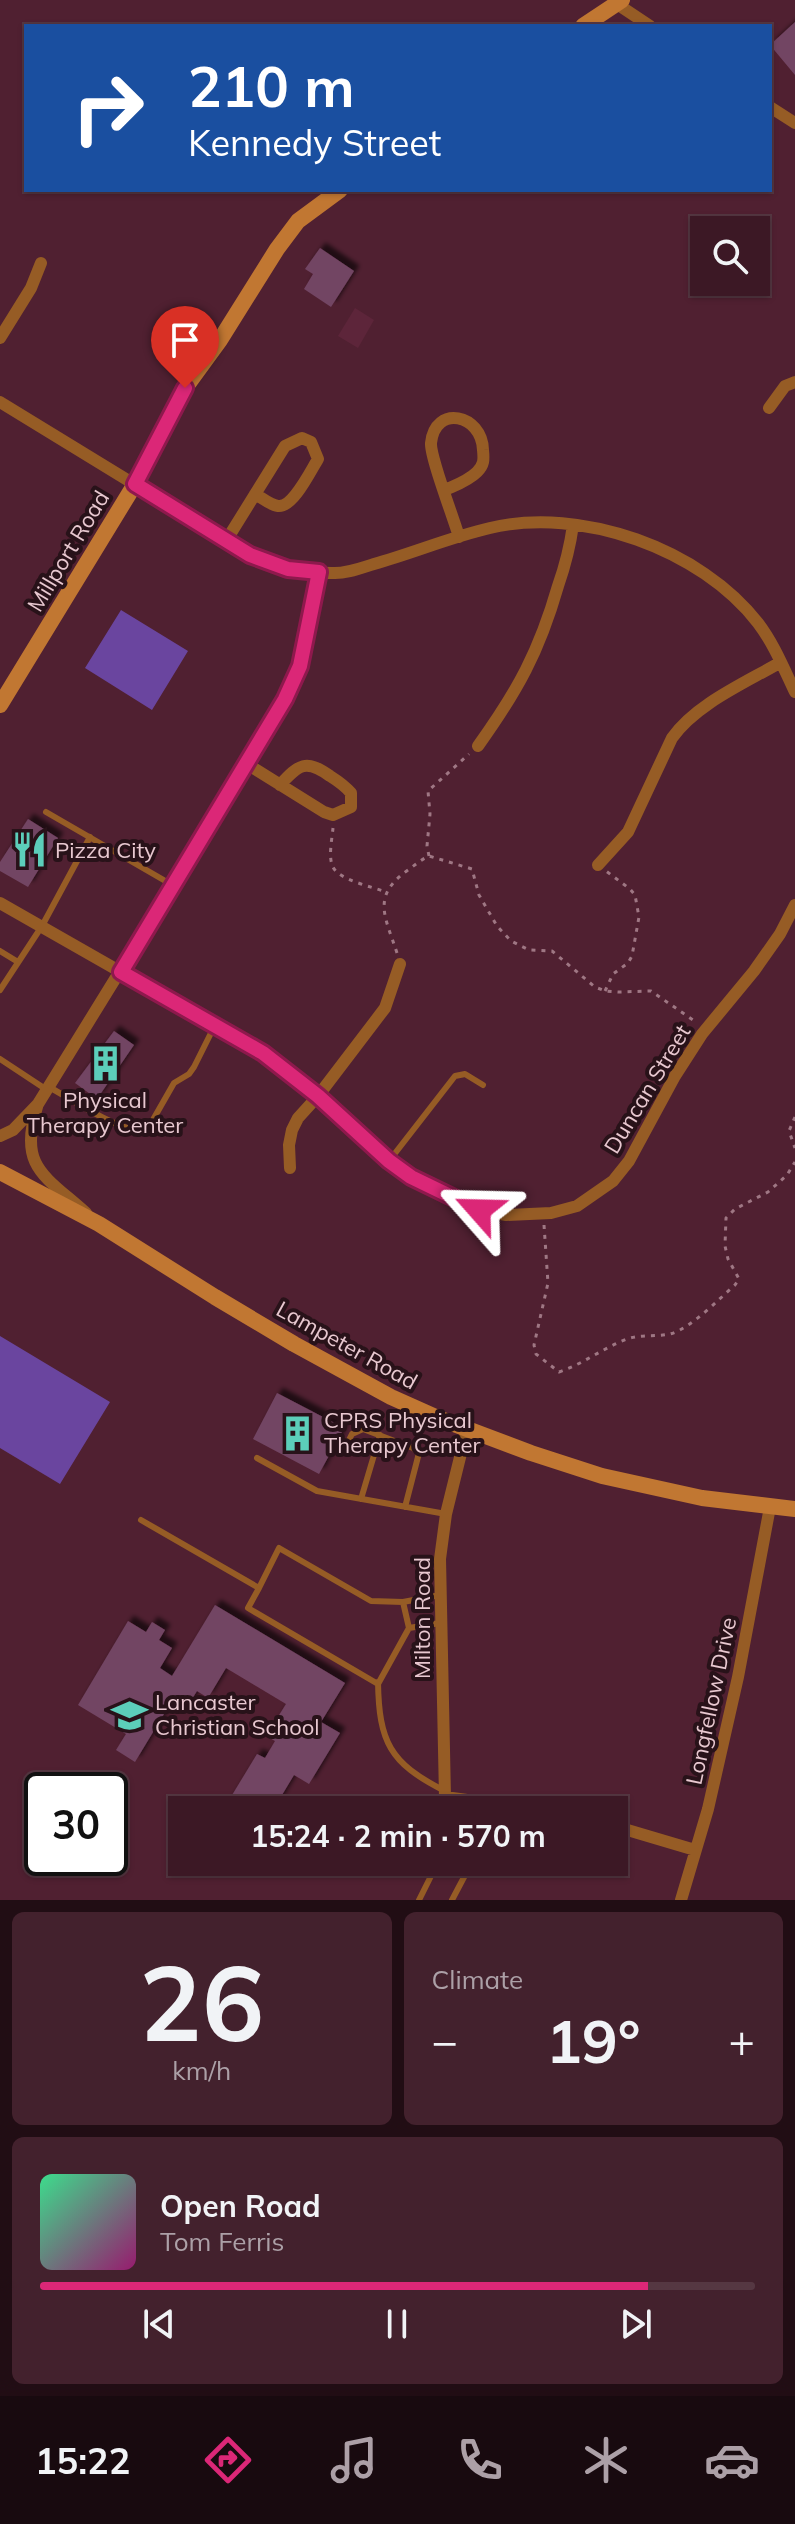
<!DOCTYPE html>
<meta charset="utf-8">
<style>
body{margin:0;font-family:Mulish,sans-serif;background:#43212d;color:#f1f3f6;height:100vh;display:flex;flex-direction:column;font-size:30px;white-space:nowrap}
*{box-sizing:border-box;margin:0}
p{font-size:26px;color:#aca0a7}
.icon{flex:none;width:44px;height:44px;fill:none;stroke:currentColor;stroke-width:2;stroke-linecap:round;stroke-linejoin:round}
.map{position:relative;height:1900px;overflow:hidden}
.details{display:flex;flex-direction:column;gap:12px;padding:12px;background:#210d14;flex:1}
.details>*{flex:none}
.top-card{position:absolute;left:24px;top:24px;width:748px;height:168px;border-radius:0px;box-shadow:0 2px 6px #0004,0 0 0 2px #553742;background:#1a4fa0;color:#fff;overflow:hidden}
.buttons{position:absolute;left:690px;top:216px;display:grid;gap:16px}
.buttons a{display:grid;place-items:center;width:80px;height:80px;border-radius:0px;background:#3c1825;box-shadow:0 2px 6px #0004,0 0 0 2px #553742;font-size:40px}
.speed{position:absolute;left:24px;top:1772px;display:flex;gap:16px;font-size:40px;font-weight:700;text-align:center}
.speed>*{display:grid;place-content:center;width:104px;height:104px;border-radius:50%;background:#3c1825;box-shadow:0 2px 6px #0004,0 0 0 2px #553742;line-height:1}
.speed .limit{border:4px solid #111;border-radius:12px;background:#fff;color:#111}
.pin{position:absolute;display:grid;place-items:center;width:68px;height:68px;color:#fff;margin:-82px -34px;border-radius:50% 50% 50% 0;rotate:-45deg;box-shadow:0 0 8px #0007}
.pin .icon{rotate:45deg}
.me{position:absolute;width:88px;margin:-44px;rotate:295deg;stroke-linejoin:round;filter:drop-shadow(0 0 6px #0008)}
.turn{display:flex;align-items:center;gap:28px;height:168px;padding:0 32px;font-size:36px}
.turn .icon{width:104px;height:104px;stroke-width:2.5}
.turn b{display:block;font-size:56px;line-height:68px}
.big{font-size:60px;font-weight:700;line-height:1.1}
.details .tile{flex:1;display:flex;flex-direction:column;justify-content:center;gap:12px;min-width:0;padding:0 28px;border-radius:12px;background:#43212d}
.details .dial{align-items:center;gap:0}
.dial b{font-size:104px;line-height:1}
.song{display:flex;align-items:center;gap:24px}
.cover{width:96px;height:96px;border-radius:12px;background:linear-gradient(135deg,hsl(150 70% 55%),hsl(320 70% 35%))}
.played{height:8px;border-radius:4px;background:linear-gradient(90deg,#db2777 85%,#553742 85%)}
.keys{display:flex;justify-content:space-around;direction:ltr}
.heat{display:flex;justify-content:space-between;align-items:center;font-size:44px;direction:ltr}
.details .tiles{flex:1;display:grid;gap:12px;grid-template-columns:1fr 1fr}
.tile:last-child{grid-column:span 2}
.trip{position:absolute;left:168px;top:1796px;width:460px;height:80px;border-radius:0px;background:#3c1825;box-shadow:0 2px 6px #0004,0 0 0 2px #553742;font-weight:700;line-height:80px;text-align:center}
.menu{display:flex;height:128px;justify-content:space-around;align-items:center;background:#180a0f;color:#aca0a7}
.menu .icon{width:56px;height:56px}
.menu .current{color:#db2777}
.menu b{font-size:36px;color:#f1f3f6}
.map>svg:first-child{display:block}
.built{fill:#5d253a}
.green{fill:#6a459f}
.building{fill:#724563;filter:url(#shadow)}
.lines{fill:none;stroke-linecap:round;stroke-linejoin:round}
.path{stroke:#9f7784;stroke-width:3;stroke-dasharray:4 6;stroke-linecap:butt}
.lane{stroke:#965c25;stroke-width:6}
.street{stroke:#965c25;stroke-width:12}
.secondary{stroke:#c17732;stroke-width:16}
.route-casing{stroke:#8e194d;stroke-width:20}
.route{stroke:#db2777;stroke-width:14}
.labels{text-anchor:middle;stroke-width:8;stroke-linejoin:round;paint-order:stroke}
.street-label{font-size:22px;fill:#e8c8d0;stroke:#281219}
.poi-label{font-size:22px;fill:#e8c8d0;stroke:#281219;text-anchor:start}
</style>
<div class="map">
<svg width="795" height="1900" viewBox="0 0 795 1900">
<defs>
<filter id="shadow"><feDropShadow dx="5.5" dy="-5.5" stdDeviation="2" flood-color="#0009"/></filter>
</defs>
<rect width="100%" height="100%" fill="#502031"/>
<path class="built" d="M355 308 374 320 358 348 338 336Z"/>
<path class="green" d="M121 610 188 651 152 710 85 668Z
M0 1336 110 1402 60 1484 0 1448Z"/>
<path class="building" d="M795 22V75L770 45Z
M320 248 354 271 331 307 304 289 313 274 305 269Z
M28 819 58 838 28 887 0 871V862Z
M114 1031 134 1045 97 1099 75 1083Z
M277 1393 344 1428 319 1474 253 1439Z
M215 1605 345 1683 321 1722 340 1733 309 1784 294 1775 273 1810H223L257 1754 265 1758 275 1741 266 1736 286 1704 226 1668 208 1698 197 1691 187 1707 173 1699 135 1762 116 1750 126 1734 78 1705 128 1621 146 1632 152 1622 165 1630 159 1640 172 1648 160 1668 172 1676Z"/>
<g class="lines">
<path class="path" d="M333 828C332 839 328 858 333 867 339 880 373 887 386 892
M429 856 427 846 430 814 428 791 469 754
M397 953C385 916 371 896 408 870 415 865 422 859 429 856L472 869 479 895 497 926 511 941 529 950 552 951 595 987 605 991 618 992 651 991 696 1022
M605 991 613 974 628 963 632 956 639 917 635 895 630 889 606 871
M795 1117 789 1131 795 1148
M544 1225 548 1283 534 1345 536 1354 559 1372C583 1364 603 1348 627 1339 641 1334 656 1337 670 1334 690 1329 719 1299 735 1285L739 1279 728 1259 725 1246 726 1218 735 1209 768 1192 787 1175 795 1162"/>
<path class="lane" d="M46 812 174 886
M0 951 18 962
M0 990 42 926 90 837
M0 1059 47 1090
M49 1087C71 1099 119 1131 142 1131L150 1125 174 1083 189 1074 194 1067 215 1025
M389 1161 455 1076 465 1074 483 1085
M345 1448 352 1434 363 1429 413 1448 419 1453 405 1507
M257 1458 317 1491 446 1514
M361 1499 380 1435
M141 1520 259 1588 279 1548 371 1601 403 1602 409 1628 378 1684 248 1608 259 1588
M403 1602 440 1595
M409 1628 440 1623
M378 1682C379 1742 390 1763 443 1790
M444 1810 445 1797
M419 1900 438 1862
M452 1900 472 1862"/>
<path class="street" d="M617 4 650 26
M770 107 795 123
M0 338 31 288 41 263
M0 402 250 555C277 566 303 573 332 573 346 574 361 568 374 564 413 553 451 537 490 528 581 506 701 549 758 623 774 644 784 669 795 692
M769 408 785 386 795 382
M445 490C456 485 468 481 477 472 484 465 484 460 483 450 482 414 435 404 431 443 430 457 454 519 459 537
M226 541 285 446 302 438 311 442 318 459C311 470 293 508 278 506 270 505 262 498 255 494
M478 746C518 690 539 652 558 586 565 566 570 547 573 525
M247 764 324 812 333 815 351 807V793C345 786 338 781 330 776 306 759 299 764 280 785
M598 865 628 832 672 738C696 704 745 683 781 662
M0 903 263 1053 318 1096 389 1161 411 1177 479 1210 506 1215 551 1213 577 1206 613 1181 629 1161 675 1076 702 1034 754 971 780 934 795 905
M37 1107C18 1167 45 1176 86 1213
M0 1136 13 1130 38 1104 268 731 300 666 319 572
M290 1168 289 1145 292 1130 298 1118 318 1096 385 1008 400 964
M467 1429 446 1514 440 1559 445 1797 542 1810
M614 1826 695 1850
M681 1900 708 1809 738 1677 770 1507"/>
<path class="secondary" d="M583 26 622 0
M0 705 135 484 185 388 220 340 277 249 298 221 340 190
M0 1172 99 1224 215 1297 294 1344 391 1397 438 1418 531 1453 602 1476 702 1498 795 1509"/>
</g>
<g class="lines">
<defs>
<path id="route" d="M185 388 135 484 250 555 288 569 319 572 300 666 285 699 121 972 263 1053 318 1096 389 1161 411 1177 479 1210"/>
</defs>
<use href="#route" class="route-casing"/>
<use href="#route" class="route"/>
</g>
<defs>
<symbol id="restaurant-bare" viewBox="-9 -9 18 18"><path d="M-5-6h1v4h1v-4h1v4h1v-4h1v5L-1.5 .5V6h-2V.5L-5-1ZM5-6V6H3V1.5H1.5Q1.5-4 5-6Z" fill="#5cceba" stroke="#281219" stroke-width="2.5" paint-order="stroke"/></symbol>
<symbol id="building-bare" viewBox="-9 -9 18 18"><path d="M-4-6H4V6H1V3H-1V6H-4ZM-2.5-4.3h1.7v1.8h-1.7ZM.8-4.3h1.7v1.8H.8ZM-2.5-1h1.7V.8h-1.7ZM.8-1h1.7V.8H.8Z" fill="#5cceba" stroke="#281219" stroke-width="2.5" paint-order="stroke"/></symbol>
<symbol id="school-bare" viewBox="-9 -9 18 18"><path d="M0-5L7-2L0 1L-7-2ZM-4 1L0 2.5L4 1V4Q0 6-4 4Z" fill="#5cceba" stroke="#281219" stroke-width="2.5" paint-order="stroke"/></symbol>
</defs>
<g fill-rule="evenodd">
<use href="#restaurant-bare" x="4" y="824" width="51" height="51"/>
<use href="#building-bare" x="80" y="1038" width="51" height="51"/>
<use href="#building-bare" x="272" y="1408" width="51" height="51"/>
<use href="#school-bare" x="104" y="1690" width="51" height="51"/>
</g>
<g class="labels">
<g class="street-label">
<text transform="translate(68 551) rotate(-59)" y="8">Millport Road</text>
<text transform="translate(647 1089) rotate(-59)" y="8">Duncan Street</text>
<text transform="translate(347 1345) rotate(29)" y="8">Lampeter Road</text>
<text transform="translate(422 1618) rotate(-90)" y="8">Milton Road</text>
<text transform="translate(711 1701) rotate(-78)" y="8">Longfellow Drive</text>
</g>
<g class="poi-label">
<text x="55" y="858">Pizza City</text>
<text x="105" y="1108" text-anchor="middle">Physical<tspan x="105" dy="25">Therapy Center</tspan></text>
<text x="324" y="1428">CPRS Physical<tspan x="324" dy="25">Therapy Center</tspan></text>
<text x="155" y="1710">Lancaster<tspan x="155" dy="25">Christian School</tspan></text>
</g>
</g>
</svg>
<div class="buttons">
<a><svg class="icon" aria-label="search" viewBox="0 0 24 24"><circle cx="10" cy="10" r="6"/><path d="M15 15l6 6"/></svg></a>
</div>
<div class="speed"><div class="limit">30</div></div>
<div class="pin" style="left:185px;top:388px;background:#d93025"><svg class="icon" aria-label="arrive" viewBox="0 0 24 24"><path d="M6 21V4h12l-3 4 3 4H6"/></svg></div>
<svg class="me" style="left:479px;top:1210px" viewBox="-20 -20 40 40"><path d="M0-17L14 15 0 8-14 15z" fill="#db2777" stroke="#fff" stroke-width="4"/></svg>
<div class="trip">15:24 · 2 min · 570 m</div>
<div class="top-card">
<div class="turn"><svg class="icon" aria-label="right" viewBox="0 0 24 24"><path d="M7 20v-9h11M14 6l5 5-5 5"/></svg><div><b>210 m</b>Kennedy Street</div></div>
</div>
</div>
<section class="details">
<div class="tiles">
<div class="tile dial"><b>26</b><p>km/h</p></div>
<div class="tile"><p>Climate</p>
<div class="heat"><a>−</a><b class="big">19°</b><a>+</a></div>
</div>
<div class="tile">
<div class="song"><i class="cover"></i><div><b>Open Road</b><p>Tom Ferris</p></div></div>
<div class="played"></div>
<div class="keys"><svg class="icon" aria-label="previous" viewBox="0 0 24 24"><path d="M18 5L8 12l10 7zM5 5v14"/></svg><svg class="icon" aria-label="pause" viewBox="0 0 24 24"><path d="M8 5v14M16 5v14"/></svg><svg class="icon" aria-label="next" viewBox="0 0 24 24"><path d="M6 5l10 7-10 7zM19 5v14"/></svg></div>
</div>
</div>
</section>
<nav class="menu">
<b>15:22</b>
<svg class="icon current" aria-label="directions" viewBox="0 0 24 24"><path d="M12 3l9 9-9 9-9-9zM9 14v-3h6M13 9l2 2-2 2"/></svg>
<svg class="icon" aria-label="music" viewBox="0 0 24 24"><path d="M9 18V5l10-2v13"/><circle cx="6" cy="18" r="3"/><circle cx="16" cy="16" r="3"/></svg>
<svg class="icon" aria-label="phone" viewBox="0 0 24 24"><path d="M5 4h4l2 5-3 2q2 4 5 5l2-3 5 2v4C11 20 4 13 5 4z"/></svg>
<svg class="icon" aria-label="climate" viewBox="0 0 24 24"><path d="M12 3v18M4 7l16 10M4 17L20 7"/></svg>
<svg class="icon" aria-label="car" viewBox="0 0 24 24"><path d="M5 17H2v-5l4-1 3-4h7l3 4 3 1v5h-3M9 17h6M6 11h13"/><circle cx="7" cy="17" r="2"/><circle cx="17" cy="17" r="2"/></svg>
</nav>
